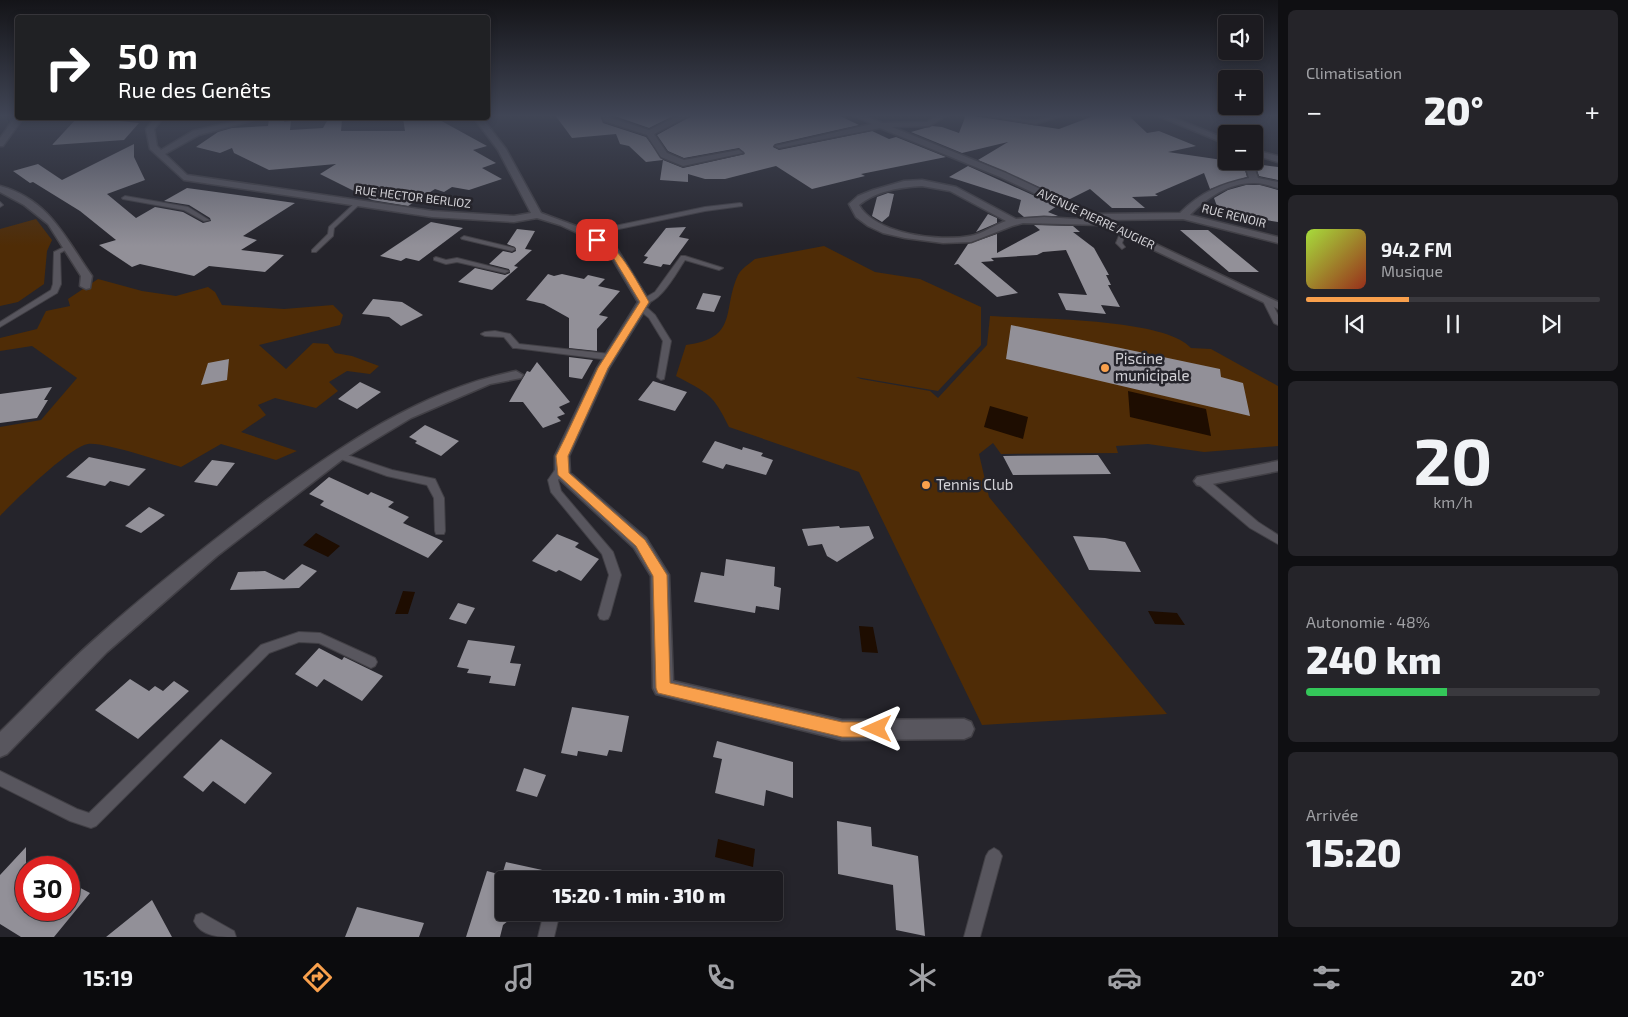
<!DOCTYPE html>
<html lang="fr">
<meta charset="utf-8">
<style>
body{margin:0;font-family:"Exo 2",sans-serif;background:#252429;color:#f1f3f6;height:100vh;display:flex;flex-direction:column;font-size:19px;white-space:nowrap}
*{box-sizing:border-box;margin:0}
p{font-size:16px;color:#a0a1a5}
.icon{flex:none;width:28px;height:28px;fill:none;stroke:currentColor;stroke-width:2;stroke-linecap:round;stroke-linejoin:round}
.map{position:relative;flex:1;overflow:hidden}
.panel{display:flex;flex-direction:column;gap:10px;padding:10px;background:#0f0f12;width:350px}
.panel>*{flex:none}
.hud{position:absolute;left:15px;top:15px;width:475px;height:105px;border-radius:5px;box-shadow:0 2px 8px #0003,0 0 0 1px #3a393e;background:#202124;color:#fff;overflow:hidden}
.tools{position:absolute;left:1218px;top:15px;display:grid;gap:10px}
.tools a{display:grid;place-items:center;width:45px;height:45px;border-radius:5px;background:#1c1b20;box-shadow:0 2px 8px #0003,0 0 0 1px #3a393e;font-size:25px}
.speed{position:absolute;left:15px;top:856px;display:flex;gap:10px;font-size:25px;font-weight:700;text-align:center}
.speed>*{display:grid;place-content:center;width:65px;height:65px;border-radius:50%;background:#1c1b20;box-shadow:0 2px 8px #0003,0 0 0 1px #3a393e;line-height:1}
.speed .limit{border:8px solid #d22;background:#fff;color:#111}
.pin{position:absolute;display:grid;place-items:center;width:42px;height:42px;color:#fff;margin:-21px;border-radius:10px;box-shadow:0 2px 8px #0006}
.me{position:absolute;width:55px;margin:-28px;rotate:270deg;stroke-linejoin:round;filter:drop-shadow(0 0 4px #0008)}
.turn{display:flex;align-items:center;gap:18px;height:105px;padding:0 20px;font-size:22px}
.turn .icon{width:65px;height:65px;stroke-width:2.5}
.turn b{display:block;font-size:35px;line-height:42px}
.big{font-size:38px;font-weight:800;line-height:1.1}
.panel .card{flex:1;display:flex;flex-direction:column;justify-content:center;gap:8px;min-width:0;padding:0 18px;border-radius:8px;background:#252429}
.panel .dial{align-items:center;gap:0}
.dial b{font-size:65px;line-height:1}
.song{display:flex;align-items:center;gap:15px}
.cover{width:60px;height:60px;border-radius:8px;background:linear-gradient(135deg,hsl(80 70% 55%),hsl(10 70% 35%))}
.played{height:5px;border-radius:2px;background:linear-gradient(90deg,#f9a04c 35%,#3a393e 35%)}
.keys{display:flex;justify-content:space-around;direction:ltr}
.heat{display:flex;justify-content:space-between;align-items:center;font-size:28px;direction:ltr}
.charge{height:8px;border-radius:4px;background:linear-gradient(90deg,#34c759 48%,#3a393e 0)}
.trip{position:absolute;left:495px;top:871px;width:288px;height:50px;border-radius:5px;background:#1c1b20;box-shadow:0 2px 8px #0003,0 0 0 1px #3a393e;font-weight:800;line-height:50px;text-align:center}
.tabs{display:flex;height:80px;justify-content:space-around;align-items:center;background:#0b0b0d;color:#a0a1a5}
.tabs .icon{width:35px;height:35px}
.tabs .current{color:#f9a04c}
.tabs b{font-size:22px;color:#f1f3f6}
main{display:flex;flex:1;min-height:0}
.map>svg:first-child{display:block}
.green{fill:#4f2c06}
.water{fill:#1e0d01}
.building{fill:#929098}
.lines{fill:none;stroke-linecap:round;stroke-linejoin:round}
.lane-casing{stroke:#424046;stroke-width:2}
.street-casing{stroke:#424046;stroke-width:3}
.lane{fill:#58565e;fill-rule:evenodd}
.street{fill:#58565e;fill-rule:evenodd}
.route{fill:#f9a04c;stroke:#a26831}
.poi-dot{fill:#f9a04c;stroke:#25242b;stroke-width:2}
.labels{text-anchor:middle;stroke-width:5;stroke-linejoin:round;paint-order:stroke}
.far-street-label{font-size:12px;fill:#d3d2d7;stroke:#25242b}
.poi-label{font-size:15px;fill:#d3d2d7;stroke:#25242b;text-anchor:start}
</style>
<main>
<div class="map">
<svg width="1278" height="937" viewBox="0 0 1278 937">
<rect width="100%" height="100%" fill="#25242b"/>
<path class="green" d="M36 219 52 240 47 251 44 284 18 302 0 306V229Z
M824 246 875 272 920 279 981 307V345L938 391 856 377 861 379 930 391 938 398 987 345 990 316C1033 319 1165 318 1191 348L1211 349 1278 386V446L1204 452 1148 444 1116 446 1118 453 1001 454 993 443 979 454 989 497 1167 714 982 725 859 472 729 427C713 394 708 393 676 376L686 345C739 338 722 310 738 275 742 268 749 264 755 259Z
M98 279 142 291 176 296 208 287 215 292 222 305 284 309 333 305 343 315 340 325 259 345 286 369 313 343 328 344 335 353 352 356 379 366 370 374 347 371 329 382 338 391 316 408 275 398 258 405 266 415 241 432 297 451 276 460 221 444 181 467C162 462 105 442 88 444 71 446 14 501 0 516V427L41 420 77 378 32 346 0 351V338L37 329 46 311 70 306 68 299Z"/>
<path class="water" d="M1128 391 1206 409 1211 436 1130 417Z
M990 406 1028 417 1023 439 984 427Z
M316 533 340 546 328 557 303 545Z
M403 591 415 592 408 614H395Z
M1148 611 1177 613 1185 625 1155 624Z
M859 626 873 627 878 653 862 652Z
M718 839 755 849 753 867 715 857Z"/>
<path class="building" d="M555 115H600L603 123 646 137 663 160 646 162 629 146 620 144 616 134 572 138Z
M612 115H675L649 128Z
M693 115H838L859 125 775 144 773 147 779 150 872 131 889 139 896 137 946 157 861 174 865 176 812 189 776 166 725 179H705L688 174V182L660 180 663 160 683 168 745 154 739 148 684 158 668 151 657 135Z
M966 115 1059 129 1096 115H1128L1147 133 1159 131 1196 146 1168 152 1243 163 1247 177 1210 189 1204 173 1155 194 1158 196 1132 197 1145 208H1112L1090 189 1068 200 978 160 1008 142 962 153 911 132 932 126 942 127 959 133Z
M77 118H91L139 123 124 140 52 145Z
M285 118 284 122 291 121 290 130 323 128 327 121 342 119 341 131H405L403 118H436L487 146 473 150 496 163 482 168 502 179 469 190 452 187 444 192 435 189 408 206 372 200 320 174 336 164 269 170 234 153 232 148 220 153 196 147 218 132 232 128 268 126 269 119Z
M134 144V157L145 180 107 194 136 218 155 207 183 212 203 223 211 221 210 218 189 205 164 201 187 188 295 203 243 236 257 240 241 250 284 255 265 272 209 266 194 276 140 264 132 267 99 245 116 240 80 211 33 182 30 183 13 171 38 164 62 180Z
M1255 164 1278 167V180L1259 176Z
M968 166 1057 206 1048 212 1058 216 1024 217 1018 212 1021 200 949 177Z
M1246 185H1260L1278 190V222L1219 212 1214 198 1228 190Z
M888 193 894 194 889 216 882 222 872 216 877 197Z
M988 214 997 218V223L976 232Z
M431 222 463 228 419 261 406 258 401 261 380 256Z
M1034 225 1073 226 1080 232H1073L1094 248 1109 275H1106L1111 285H1108L1120 307 1101 305 1106 314 1066 310 1058 293 1087 295 1066 250 1043 252 1037 255 991 258 994 261 981 262 1018 293 997 297 958 264 954 265 968 244 997 234V253L1040 230Z
M686 227 679 237 689 239 670 265 663 264 661 267 643 263 648 257 644 256 666 228Z
M517 229 535 231 525 249 532 250 514 266 518 267 492 290 458 282 475 268 505 275 510 273 509 269 489 264 503 251 512 253 516 251 515 247 507 244Z
M1180 230H1208L1259 272H1229Z
M548 274 554 276 562 274 584 279 588 275 605 279 598 286 620 291 599 315 608 317 597 329V351L569 348V318L544 304 526 300Z
M703 293 721 296 714 312 696 309Z
M373 299 402 302 423 315 401 326 389 317 362 314Z
M1011 325 1220 369 1221 377 1243 383 1250 416 1006 359Z
M569 357 593 360 582 379 569 377Z
M229 359 227 380 201 385 208 363Z
M537 362 570 402 559 407 565 414 557 417 561 421 543 428 523 402H509L527 371 530 372Z
M653 381 687 392 675 411 638 400Z
M360 382 381 392 357 409 338 399Z
M52 387 44 400H48L37 418 0 423V394Z
M425 425 459 441 441 456 415 443 417 441 409 437Z
M715 441 742 450 743 447 763 453 761 456 773 460 766 475 726 464 723 469 702 462Z
M1098 455 1111 474 1013 475 1003 456Z
M89 457 146 469 129 486 110 481 105 486 66 477Z
M212 460 235 463 217 486 194 482Z
M329 477 368 495 371 492 394 502 388 507 409 517 403 523 443 541 428 558 320 505 324 501 309 494Z
M149 507 165 515 141 533 125 526Z
M839 526 840 528 869 526 874 538 837 562 827 556 822 544 808 546 802 529Z
M557 534 579 543 575 547 599 559 581 581 559 570 556 572 532 561Z
M1073 536 1105 538 1125 542 1141 572 1089 570Z
M726 559 775 567 774 586 781 588 779 610 756 606 755 613 694 602 701 572 724 576Z
M302 564 317 571 299 588 230 590 238 572 265 571 284 580Z
M458 603 475 608 466 624 449 619Z
M468 640 515 646 510 663 521 664 515 686 489 683 491 676 467 673 469 669 457 667Z
M319 648 342 660 344 657 383 676 362 701 324 679 317 687 295 674Z
M130 679 149 691 155 686 163 691 174 681 189 691 138 739 95 710Z
M572 707 629 716 622 752 609 750 607 756 578 751 577 756 561 753Z
M221 739 272 773 245 804 213 781 203 792 183 777Z
M717 741 793 762V798L766 790 764 806 715 793 722 759 713 757Z
M524 768 546 775 537 797 516 791Z
M837 821 871 827 872 846 918 856 925 936 896 930 893 885 838 874Z
M26 847V910H69V882L90 893 54 937H21L0 924V875Z
M506 862 556 873V880H504V912H519L503 925 500 937H466L487 871 502 875Z
M152 900 172 937H106Z
M357 907 424 923 419 937H345Z"/>
<g class="lines">
<defs>
<path id="lane" d="M125 196 188 207 209 220 204 221 184 210 123 199 122 198Z
M0 202 3 205 0 207Z
M356 202 361 203 334 228 333 236 316 252H312V250L328 234 329 227Z
M740 203 742 204V206L705 211 614 230 608 231 599 241 594 240 604 229 610 227 705 207Z
M1125 233 1130 234 1124 238 1122 243 1125 247 1122 249 1116 243 1119 236Z
M464 236 514 248 515 249 512 251 462 239 461 238Z
M66 246 71 247 60 253 61 284 57 293 0 327V322L51 290 53 284 54 252Z
M681 256H685L723 268 719 270 685 260C676 273 660 305 641 304V300L655 292Z
M436 257 446 260 457 258 509 271 505 273 457 262 446 264 434 260V258Z
M1264 299H1270L1278 315V325L1274 323 1263 301Z
M638 305H644L655 315 671 341 664 379 661 380 657 377 663 341 649 318 638 309Z
M495 331 510 334 519 344 610 354 614 357 610 360 516 348H513L504 337 485 336 481 334 485 332Z
M338 452 392 470 435 479 444 498 445 531 444 534H436L435 531 434 498 427 485 387 476 335 457 333 455 335 453Z
M563 462 568 466 558 480 561 491 613 552 621 575 610 615 608 619 604 620 600 619 598 615 609 575 602 554 551 492 548 480 559 464Z
M1202 477 1206 478 1258 522 1278 535V544L1250 528 1198 484 1197 481 1198 478Z
M299 632 320 633 375 658 377 662 375 666 371 668 319 643 299 642 269 653 96 826 91 828 70 821 0 786V771L77 809 89 813 261 645Z
M994 848 999 851 1002 856 980 937H964L986 856 989 851Z
M544 912H560L554 937H538Z
M202 913 234 931 236 937C221 937 201 937 194 921L196 915Z"/>
<path id="street" d="M602 115H610V118L649 130 680 115H691L654 134 667 153 684 160 739 150 743 153 683 166 661 157 647 135 604 121Z
M852 115H863L882 123 927 122 938 115H948L929 126 892 127 1006 173 1094 214 1180 213C1201 192 1221 184 1249 178L1244 161H1252L1258 178 1278 182V188C1271 186 1262 183 1255 183 1230 182 1206 198 1190 215L1278 237V243L1183 219 1105 220 1278 302V309L1101 225 1023 223 1012 226 971 242 943 243 905 238 883 233 868 226 856 217 849 204 858 196 873 190 904 181 922 180 956 187 1016 219 1044 217 1091 220 1000 177 880 128 779 148 775 146 872 124ZM922 186 950 191 1006 221C994 225 982 234 970 236 939 242 875 234 859 205 876 191 901 187 922 186Z
M986 115C1001 115 1023 121 1035 120 1045 119 1053 115 1064 115L1035 124Z
M1156 115H1167L1226 139V144Z
M16 116 23 118 3 146H0V138Z
M155 118H163L154 129 157 146 161 150 193 131 250 118H261L199 135 165 154 187 175 432 211 514 216 531 213 498 150 474 118H482L506 149 541 213 592 232 617 249 650 302 609 368 569 456 570 473 646 538 669 575 673 681 842 720 964 719 971 722 974 729 971 736 964 739 842 740 656 694 653 688 651 576 634 548 555 475V456L597 368 638 302 609 253 584 236 560 225 537 218 514 222 432 217 184 180 150 149 146 129Z
M1254 150 1278 156V162L1254 155Z
M0 186C50 200 65 238 92 276L90 288 86 289 80 286 81 276 48 224 24 205 0 192Z
M516 371 523 375 521 378 490 384 411 418 343 459 217 556 107 652 7 754 0 757V732C31 702 61 669 94 640 148 591 206 546 264 502 341 446 421 390 516 371Z
M1278 461V471L1202 486 1197 485 1194 481 1197 477 1202 476Z"/>
</defs>
<use href="#lane" class="lane-casing"/>
<use href="#street" class="street-casing"/>
<use href="#lane" class="lane"/>
<use href="#street" class="street"/>
</g>
<linearGradient id="sky" x2="0" y2="1"><stop stop-color="#141418"/><stop offset="0.47" stop-color="#404555"/><stop offset="1" stop-color="#404555" stop-opacity="0"/></linearGradient>
<rect width="1278" height="246" fill="url(#sky)"/>
<path class="route" d="M594 238C615 236 639 286 649 302L608 368 568 456 569 473 645 540 667 575 670 683 842 722H877L883 724 885 729 883 735 877 737H842L658 693 656 688 653 576 636 546 558 475 556 456 565 438 598 368 640 302 610 252 594 242Z"/>
<g class="poi-dot">
<circle cx="1105" cy="368" r="5"/>
<circle cx="926" cy="485" r="5"/>
</g>
<g class="labels">
<g class="far-street-label">
<text transform="translate(413 197) rotate(7)" y="4">RUE HECTOR BERLIOZ</text>
<text transform="translate(1234 216) rotate(14)" y="4">RUE RENOIR</text>
<text transform="translate(1096 219) rotate(25)" y="4">AVENUE PIERRE AUGIER</text>
</g>
<g class="poi-label">
<text x="1115" y="364">Piscine<tspan x="1115" dy="17">municipale</tspan></text>
<text x="936" y="490">Tennis Club</text>
</g>
</g>
</svg>
<div class="tools">
<a><svg class="icon" aria-label="sound" viewBox="0 0 24 24"><path d="M4 9h4l5-4v14l-5-4H4zM17 9q2 3 0 6"/></svg></a>
<a>+</a>
<a>−</a>
</div>
<div class="speed"><div class="limit">30</div></div>
<div class="pin" style="left:597px;top:240px;background:#d93025"><svg class="icon" aria-label="arrive" viewBox="0 0 24 24"><path d="M6 21V4h12l-3 4 3 4H6"/></svg></div>
<svg class="me" style="left:877px;top:729px" viewBox="-20 -20 40 40"><path d="M0-17L14 15 0 8-14 15z" fill="#f9a04c" stroke="#fff" stroke-width="4"/></svg>
<div class="trip">15:20 · 1 min · 310 m</div>
<div class="hud">
<div class="turn"><svg class="icon" aria-label="right" viewBox="0 0 24 24"><path d="M7 20v-9h11M14 6l5 5-5 5"/></svg><div><b>50 m</b>Rue des Genêts</div></div>
</div>
</div>
<section class="panel">
<div class="card"><p>Climatisation</p>
<div class="heat"><a>−</a><b class="big">20°</b><a>+</a></div>
</div>
<div class="card">
<div class="song"><i class="cover"></i><div><b>94.2 FM</b><p>Musique</p></div></div>
<div class="played"></div>
<div class="keys"><svg class="icon" aria-label="previous" viewBox="0 0 24 24"><path d="M18 5L8 12l10 7zM5 5v14"/></svg><svg class="icon" aria-label="pause" viewBox="0 0 24 24"><path d="M8 5v14M16 5v14"/></svg><svg class="icon" aria-label="next" viewBox="0 0 24 24"><path d="M6 5l10 7-10 7zM19 5v14"/></svg></div>
</div>
<div class="card dial"><b>20</b><p>km/h</p></div>
<div class="card"><p>Autonomie · 48%</p><b class="big">240 km</b><div class="charge"></div></div>
<div class="card"><p>Arrivée</p><b class="big">15:20</b></div>
</section>
</main>
<nav class="tabs">
<b>15:19</b>
<svg class="icon current" aria-label="directions" viewBox="0 0 24 24"><path d="M12 3l9 9-9 9-9-9zM9 14v-3h6M13 9l2 2-2 2"/></svg>
<svg class="icon" aria-label="music" viewBox="0 0 24 24"><path d="M9 18V5l10-2v13"/><circle cx="6" cy="18" r="3"/><circle cx="16" cy="16" r="3"/></svg>
<svg class="icon" aria-label="phone" viewBox="0 0 24 24"><path d="M5 4h4l2 5-3 2q2 4 5 5l2-3 5 2v4C11 20 4 13 5 4z"/></svg>
<svg class="icon" aria-label="climate" viewBox="0 0 24 24"><path d="M12 3v18M4 7l16 10M4 17L20 7"/></svg>
<svg class="icon" aria-label="car" viewBox="0 0 24 24"><path d="M5 17H2v-5l4-1 3-4h7l3 4 3 1v5h-3M9 17h6M6 11h13"/><circle cx="7" cy="17" r="2"/><circle cx="17" cy="17" r="2"/></svg>
<svg class="icon" aria-label="filters" viewBox="0 0 24 24"><path d="M4 7h16M4 17h16"/><circle cx="9" cy="7" r="2"/><circle cx="15" cy="17" r="2"/></svg>
<b>20°</b>
</nav>
